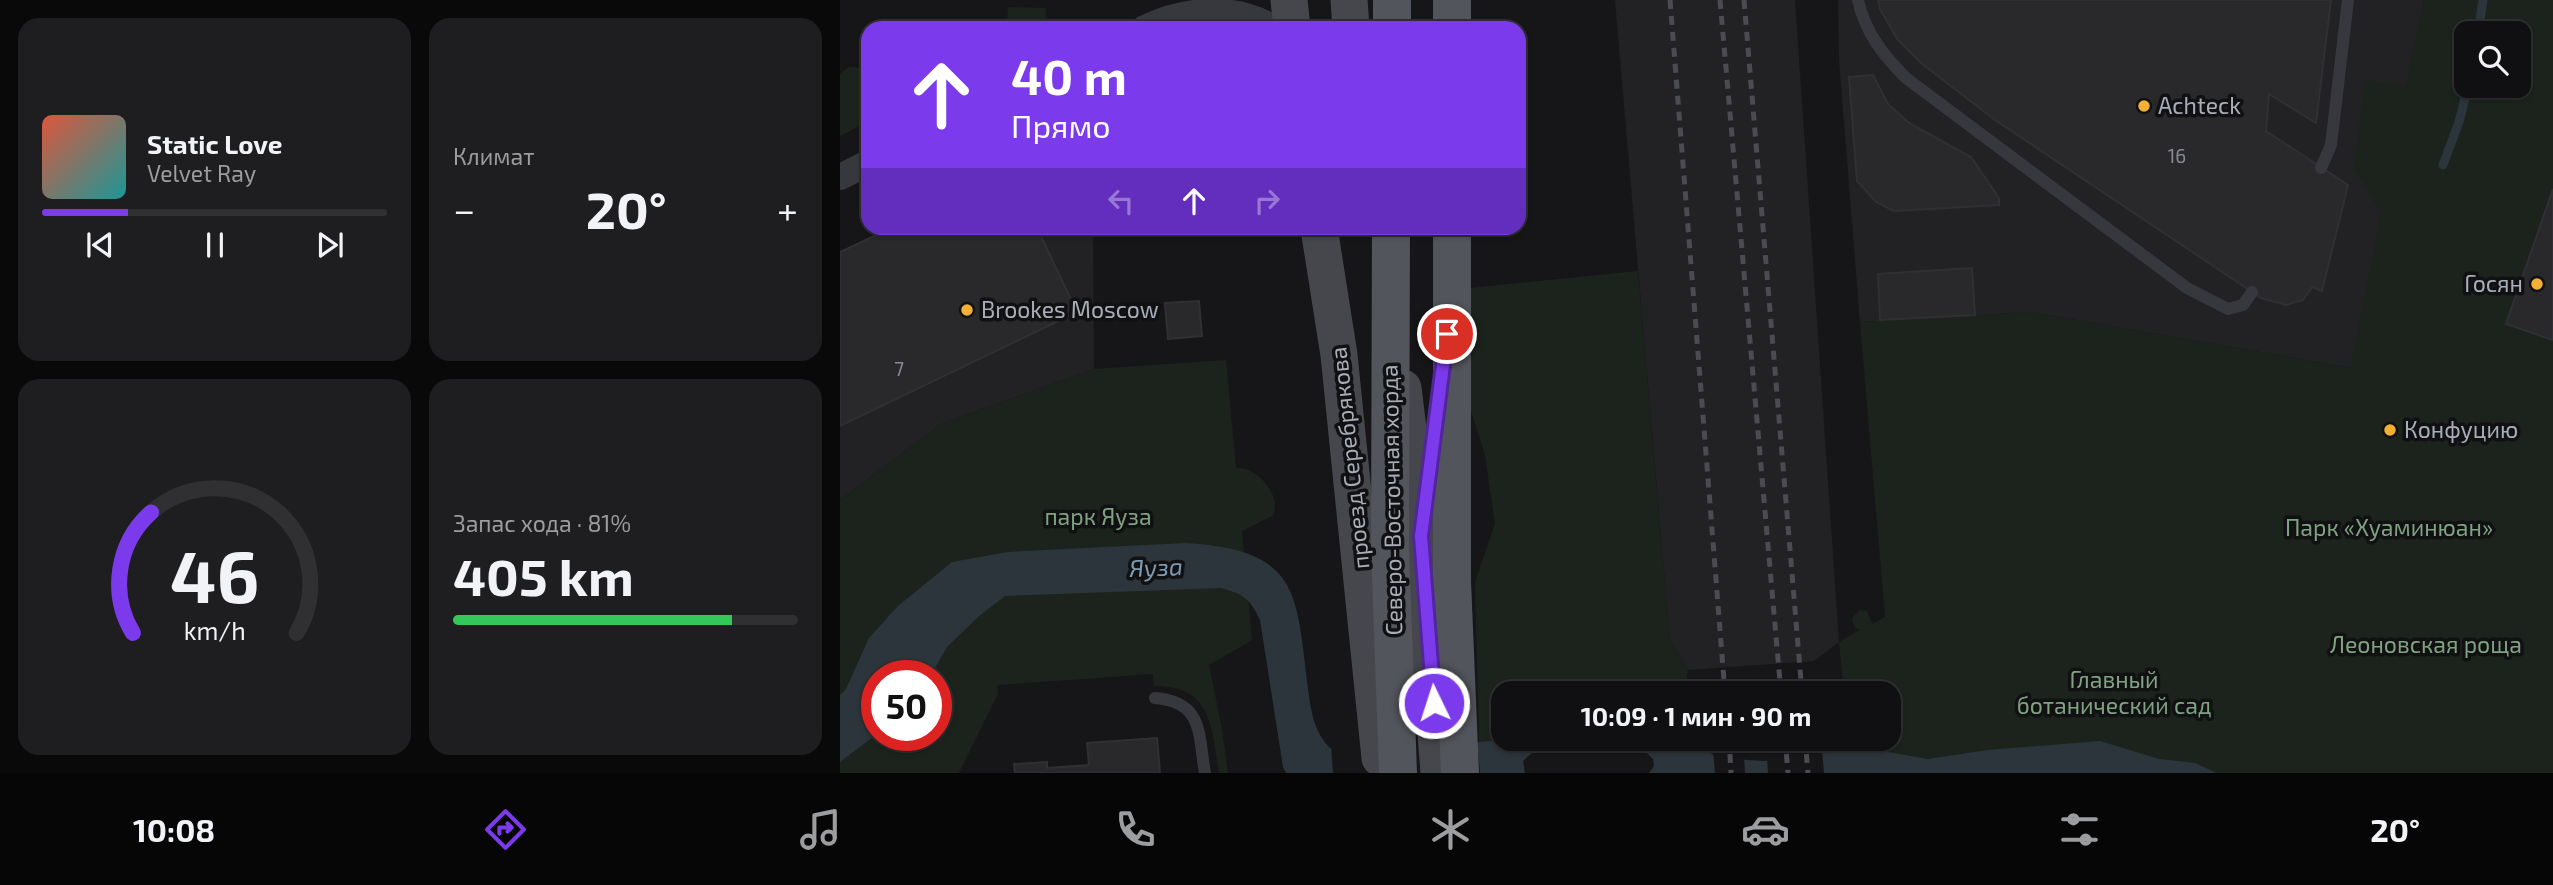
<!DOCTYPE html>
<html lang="ru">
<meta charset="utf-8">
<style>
body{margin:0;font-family:"Exo 2",sans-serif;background:#1e1e20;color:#f1f3f6;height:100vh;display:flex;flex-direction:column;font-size:26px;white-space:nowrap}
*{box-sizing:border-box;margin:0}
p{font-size:23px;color:#9c9d9f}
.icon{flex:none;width:38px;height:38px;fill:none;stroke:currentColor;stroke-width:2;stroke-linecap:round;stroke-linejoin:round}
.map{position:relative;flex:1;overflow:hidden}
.panel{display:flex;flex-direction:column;gap:18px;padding:18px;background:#09090a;width:840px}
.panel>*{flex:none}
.banner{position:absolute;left:21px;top:21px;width:665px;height:214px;border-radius:21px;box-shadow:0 2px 5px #0004,0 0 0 2px #303032;background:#7c3aed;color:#fff;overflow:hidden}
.fabs{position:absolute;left:1614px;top:21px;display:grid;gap:14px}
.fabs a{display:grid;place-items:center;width:77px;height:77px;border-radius:14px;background:#101012;box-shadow:0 2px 5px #0004,0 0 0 2px #303032;font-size:35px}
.speed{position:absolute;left:21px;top:660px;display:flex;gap:14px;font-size:35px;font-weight:700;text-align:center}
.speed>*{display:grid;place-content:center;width:91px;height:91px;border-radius:50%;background:#101012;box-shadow:0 2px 5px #0004,0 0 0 2px #303032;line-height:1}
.speed .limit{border:10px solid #d22;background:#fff;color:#111}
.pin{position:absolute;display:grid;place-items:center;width:60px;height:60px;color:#fff;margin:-30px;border:4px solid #fff;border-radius:50%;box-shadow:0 2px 7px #0007}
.me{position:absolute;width:77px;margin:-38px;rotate:356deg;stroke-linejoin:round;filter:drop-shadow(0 0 5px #0008)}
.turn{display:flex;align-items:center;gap:24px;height:147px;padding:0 35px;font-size:32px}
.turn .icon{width:91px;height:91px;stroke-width:2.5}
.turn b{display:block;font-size:49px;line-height:60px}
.lanes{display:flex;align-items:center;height:66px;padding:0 35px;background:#0003;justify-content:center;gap:35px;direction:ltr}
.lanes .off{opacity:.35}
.big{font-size:52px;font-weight:700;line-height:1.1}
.panel .card{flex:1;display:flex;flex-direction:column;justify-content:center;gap:10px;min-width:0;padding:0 24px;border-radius:21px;background:#1e1e20}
.panel .dial{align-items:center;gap:0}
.dial svg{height:182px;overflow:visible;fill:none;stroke:#303032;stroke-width:7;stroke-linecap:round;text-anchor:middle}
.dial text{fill:#f1f3f6;stroke:none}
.song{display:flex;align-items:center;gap:21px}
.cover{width:84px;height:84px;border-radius:10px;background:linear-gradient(135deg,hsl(10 70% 55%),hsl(180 70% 35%))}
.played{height:7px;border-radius:4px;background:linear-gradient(90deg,#7c3aed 25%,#303032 25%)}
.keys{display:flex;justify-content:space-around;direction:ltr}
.heat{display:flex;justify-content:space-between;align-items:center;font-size:38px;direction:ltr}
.charge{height:10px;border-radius:5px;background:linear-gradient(90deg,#34c759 81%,#303032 0)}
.panel .tiles{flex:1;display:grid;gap:18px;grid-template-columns:repeat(2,1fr)}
.trip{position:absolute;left:651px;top:681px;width:410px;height:70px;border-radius:21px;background:#101012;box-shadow:0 2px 5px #0004,0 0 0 2px #303032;font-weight:700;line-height:70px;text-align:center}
.tab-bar{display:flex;height:112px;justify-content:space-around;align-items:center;background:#060607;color:#9c9d9f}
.tab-bar .icon{width:49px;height:49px}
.tab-bar .on{color:#7c3aed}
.tab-bar b{font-size:32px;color:#f1f3f6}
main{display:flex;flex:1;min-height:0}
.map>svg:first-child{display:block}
.built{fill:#222225}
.green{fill:#1c231d;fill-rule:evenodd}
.water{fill:#2c353c}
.pier{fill:#161618}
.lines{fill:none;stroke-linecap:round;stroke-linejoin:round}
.stream{stroke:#2c353c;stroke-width:9}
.building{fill:#29292c;stroke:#303034;stroke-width:2}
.lane{stroke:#37383d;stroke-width:12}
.street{stroke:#37383d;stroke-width:26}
.secondary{stroke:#45474d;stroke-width:37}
.primary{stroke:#53555c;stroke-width:38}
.rail{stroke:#4a4c52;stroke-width:5;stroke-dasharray:9 7;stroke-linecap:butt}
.primary-bridge{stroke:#53555c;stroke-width:38}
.route-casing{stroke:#51269a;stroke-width:18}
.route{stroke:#7c3aed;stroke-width:12}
.poi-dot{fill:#f2b134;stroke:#111113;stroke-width:2.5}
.labels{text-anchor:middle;stroke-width:7;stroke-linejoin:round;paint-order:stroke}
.number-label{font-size:19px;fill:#888b94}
.poi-label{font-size:23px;fill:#a8adb8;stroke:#111113;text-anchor:start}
.street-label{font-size:23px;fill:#a8adb8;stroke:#111113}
.park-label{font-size:23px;fill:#7fa381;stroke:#111113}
.water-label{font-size:24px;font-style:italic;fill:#7f9bb3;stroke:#111113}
</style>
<main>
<section class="panel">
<div class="tiles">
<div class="card">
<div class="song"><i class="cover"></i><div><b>Static Love</b><p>Velvet Ray</p></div></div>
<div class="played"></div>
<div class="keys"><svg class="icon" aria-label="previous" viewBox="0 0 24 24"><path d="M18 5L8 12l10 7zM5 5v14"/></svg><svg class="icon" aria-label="pause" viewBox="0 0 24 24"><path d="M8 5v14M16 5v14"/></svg><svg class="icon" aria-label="next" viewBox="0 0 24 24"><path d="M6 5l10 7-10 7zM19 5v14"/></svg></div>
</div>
<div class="card"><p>Климат</p>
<div class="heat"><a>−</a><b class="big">20°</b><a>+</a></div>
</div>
<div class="card dial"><svg viewBox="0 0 100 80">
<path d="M14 69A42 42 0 1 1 86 69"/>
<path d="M14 69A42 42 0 0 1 22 16" stroke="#7c3aed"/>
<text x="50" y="56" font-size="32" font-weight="700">46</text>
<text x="50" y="72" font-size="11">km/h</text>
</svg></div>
<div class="card"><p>Запас хода · 81%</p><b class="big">405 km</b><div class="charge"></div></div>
</div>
</section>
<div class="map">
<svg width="1713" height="773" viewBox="0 0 1713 773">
<rect width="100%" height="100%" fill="#161618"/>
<path class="built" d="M775 0H955L999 642 974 661 848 670 830 641Z
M998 0H1584L1511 368 1191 312 1020 322 999 60Z
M51 228H253L254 369 101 424 0 500V252Z"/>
<path class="green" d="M1584 0H1713V773H1011L1008 739 1048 738V693H1004L999 642 1020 630 1014 627 1012 618 1020 610 1027 611 1032 624 1045 617 1020 322 1191 312 1510 368 1542 210 1537 206 1514 168 1525 80 1566 86ZM1626 33H1678V86H1626Z
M168 7 206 8 205 28H167Z
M9 67 28 68V122L0 136V74Z
M798 271 830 641 848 670 844 693H663V738L696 739 639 743 635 582 655 524 645 455 631 411 630 288Z
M386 360 396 468C413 467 428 482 434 498 436 503 434 510 434 515L402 531 412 640 369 665 382 729 388 773H379C372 728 372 685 314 686L313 674 157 685 158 694 119 773H0V500L101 424 254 369ZM37 676H96V735H37Z"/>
<path class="water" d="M346 543C460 550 456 592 468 689 471 711 474 732 490 748L508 751 696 738H842L874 755 907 760 924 761 1025 748 1088 759 1148 750 1260 741 1319 759 1355 763 1377 773H809L814 766 813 759 803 749 693 752 683 761 685 773H446L443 767 420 620C410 599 404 594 381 588L165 596 139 616 107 647 91 675 37 676V734L0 762V695L6 689 29 638 58 606 112 562 168 552Z"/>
<path class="pier" d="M637 739 640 773H493L491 745 508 747Z
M873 750 904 756 905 773H875Z
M982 750 984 773H928L927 757Z"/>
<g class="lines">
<path class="stream" d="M1638 33 1643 0
M1603 165 1619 122 1628 86"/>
</g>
<path class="building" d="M1038 0H1491L1476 123 1429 94 1426 131 1508 185 1482 291 1472 287 1463 300 1446 305 1421 298 1155 120 1081 63 1057 39 1040 9Z
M1033 75 1048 104 1069 123 1131 157 1159 198V205L1054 211 1036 202 1017 181 1009 77Z
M1713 189V340L1666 324Z
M51 228H197L237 312 0 426V252Z
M1132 268 1135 315 1040 320 1038 274Z
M359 301 362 336 328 339 325 303Z
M317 738 320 773H175L174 764 207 762V768L249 765 247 743Z"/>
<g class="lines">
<path class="lane" d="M1018 0C1025 32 1043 55 1066 78L1347 288 1388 309 1403 305 1412 292
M1481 168 1491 145 1508 0
M315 698C364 702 358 734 365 773"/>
<path class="street" d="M305 28C343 9 396 4 433 28
M0 177 28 163"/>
<path class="secondary" d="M449 0 452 28
M509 0 511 28
M479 228 499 355 540 758
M563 388 581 536 599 773"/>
<path class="primary" d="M552 28V0
M612 28V0
M612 228V581L620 773"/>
<path class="rail" d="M830 0 885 693
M880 0 941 693
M904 0 962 693
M889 738 891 773
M945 738 948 773
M965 738 968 773"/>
<path class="primary-bridge" d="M551 228 550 548 558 773"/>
</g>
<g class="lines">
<defs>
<path id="route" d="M594 703 581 536 607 334"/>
</defs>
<use href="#route" class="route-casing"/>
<use href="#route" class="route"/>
</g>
<g class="poi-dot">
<circle cx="1304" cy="106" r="7"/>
<circle cx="1697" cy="284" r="7"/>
<circle cx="127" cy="310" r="7"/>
<circle cx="1550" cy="430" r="7"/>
</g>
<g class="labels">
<g class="number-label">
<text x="1337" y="163">16</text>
<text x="59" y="376">7</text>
</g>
<g class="poi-label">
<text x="1318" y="114">Achteck</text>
<text x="1683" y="292" text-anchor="end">Госян</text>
<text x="141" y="318">Brookes Moscow</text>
<text x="1564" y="438">Конфуцию</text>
</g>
<g class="street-label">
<text transform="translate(510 458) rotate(-96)" y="8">проезд Серебрякова</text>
<text transform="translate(552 500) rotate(-91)" y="8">Северо-Восточная хорда</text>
</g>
<g class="park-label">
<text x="258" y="525">парк Яуза</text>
<text x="1549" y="536">Парк «Хуаминюан»</text>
<text x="1586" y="653">Леоновская роща</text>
<text x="1274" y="688">Главный<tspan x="1274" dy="26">ботанический сад</tspan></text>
</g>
<g class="water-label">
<text transform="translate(316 568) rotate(-2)" y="8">Яуза</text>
</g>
</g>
</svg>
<div class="fabs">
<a><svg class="icon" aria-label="search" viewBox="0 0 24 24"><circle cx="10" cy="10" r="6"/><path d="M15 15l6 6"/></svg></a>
</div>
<div class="speed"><div class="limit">50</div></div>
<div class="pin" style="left:607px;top:334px;background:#d93025"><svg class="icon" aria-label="arrive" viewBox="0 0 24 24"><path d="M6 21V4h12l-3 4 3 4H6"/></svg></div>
<svg class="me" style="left:594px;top:703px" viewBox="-20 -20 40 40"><circle r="17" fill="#7c3aed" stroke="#fff" stroke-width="3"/><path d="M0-11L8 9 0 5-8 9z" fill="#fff"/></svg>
<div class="trip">10:09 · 1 мин · 90 m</div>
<div class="banner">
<div class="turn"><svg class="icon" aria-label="ahead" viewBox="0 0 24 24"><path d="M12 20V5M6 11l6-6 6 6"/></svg><div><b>40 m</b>Прямо</div></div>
<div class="lanes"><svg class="icon off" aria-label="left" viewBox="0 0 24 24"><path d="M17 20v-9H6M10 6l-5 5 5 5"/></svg><svg class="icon" aria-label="ahead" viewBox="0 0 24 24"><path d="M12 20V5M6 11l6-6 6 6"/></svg><svg class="icon off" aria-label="right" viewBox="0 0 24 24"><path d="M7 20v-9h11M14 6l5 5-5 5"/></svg></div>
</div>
</div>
</main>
<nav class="tab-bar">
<b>10:08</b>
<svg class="icon on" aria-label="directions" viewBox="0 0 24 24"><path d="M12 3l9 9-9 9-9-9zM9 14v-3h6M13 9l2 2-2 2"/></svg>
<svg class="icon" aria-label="music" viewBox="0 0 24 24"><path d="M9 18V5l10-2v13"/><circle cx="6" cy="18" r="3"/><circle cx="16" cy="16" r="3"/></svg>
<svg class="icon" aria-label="phone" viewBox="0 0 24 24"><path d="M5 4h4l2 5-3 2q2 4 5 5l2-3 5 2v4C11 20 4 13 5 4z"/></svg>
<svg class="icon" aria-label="climate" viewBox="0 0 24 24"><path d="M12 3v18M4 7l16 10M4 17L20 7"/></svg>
<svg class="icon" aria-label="car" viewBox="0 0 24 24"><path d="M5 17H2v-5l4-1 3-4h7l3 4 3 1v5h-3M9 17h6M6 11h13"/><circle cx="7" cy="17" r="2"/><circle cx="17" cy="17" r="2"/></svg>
<svg class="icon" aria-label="filters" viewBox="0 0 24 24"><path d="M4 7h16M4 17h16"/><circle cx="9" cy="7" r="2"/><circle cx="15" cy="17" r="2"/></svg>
<b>20°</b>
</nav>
